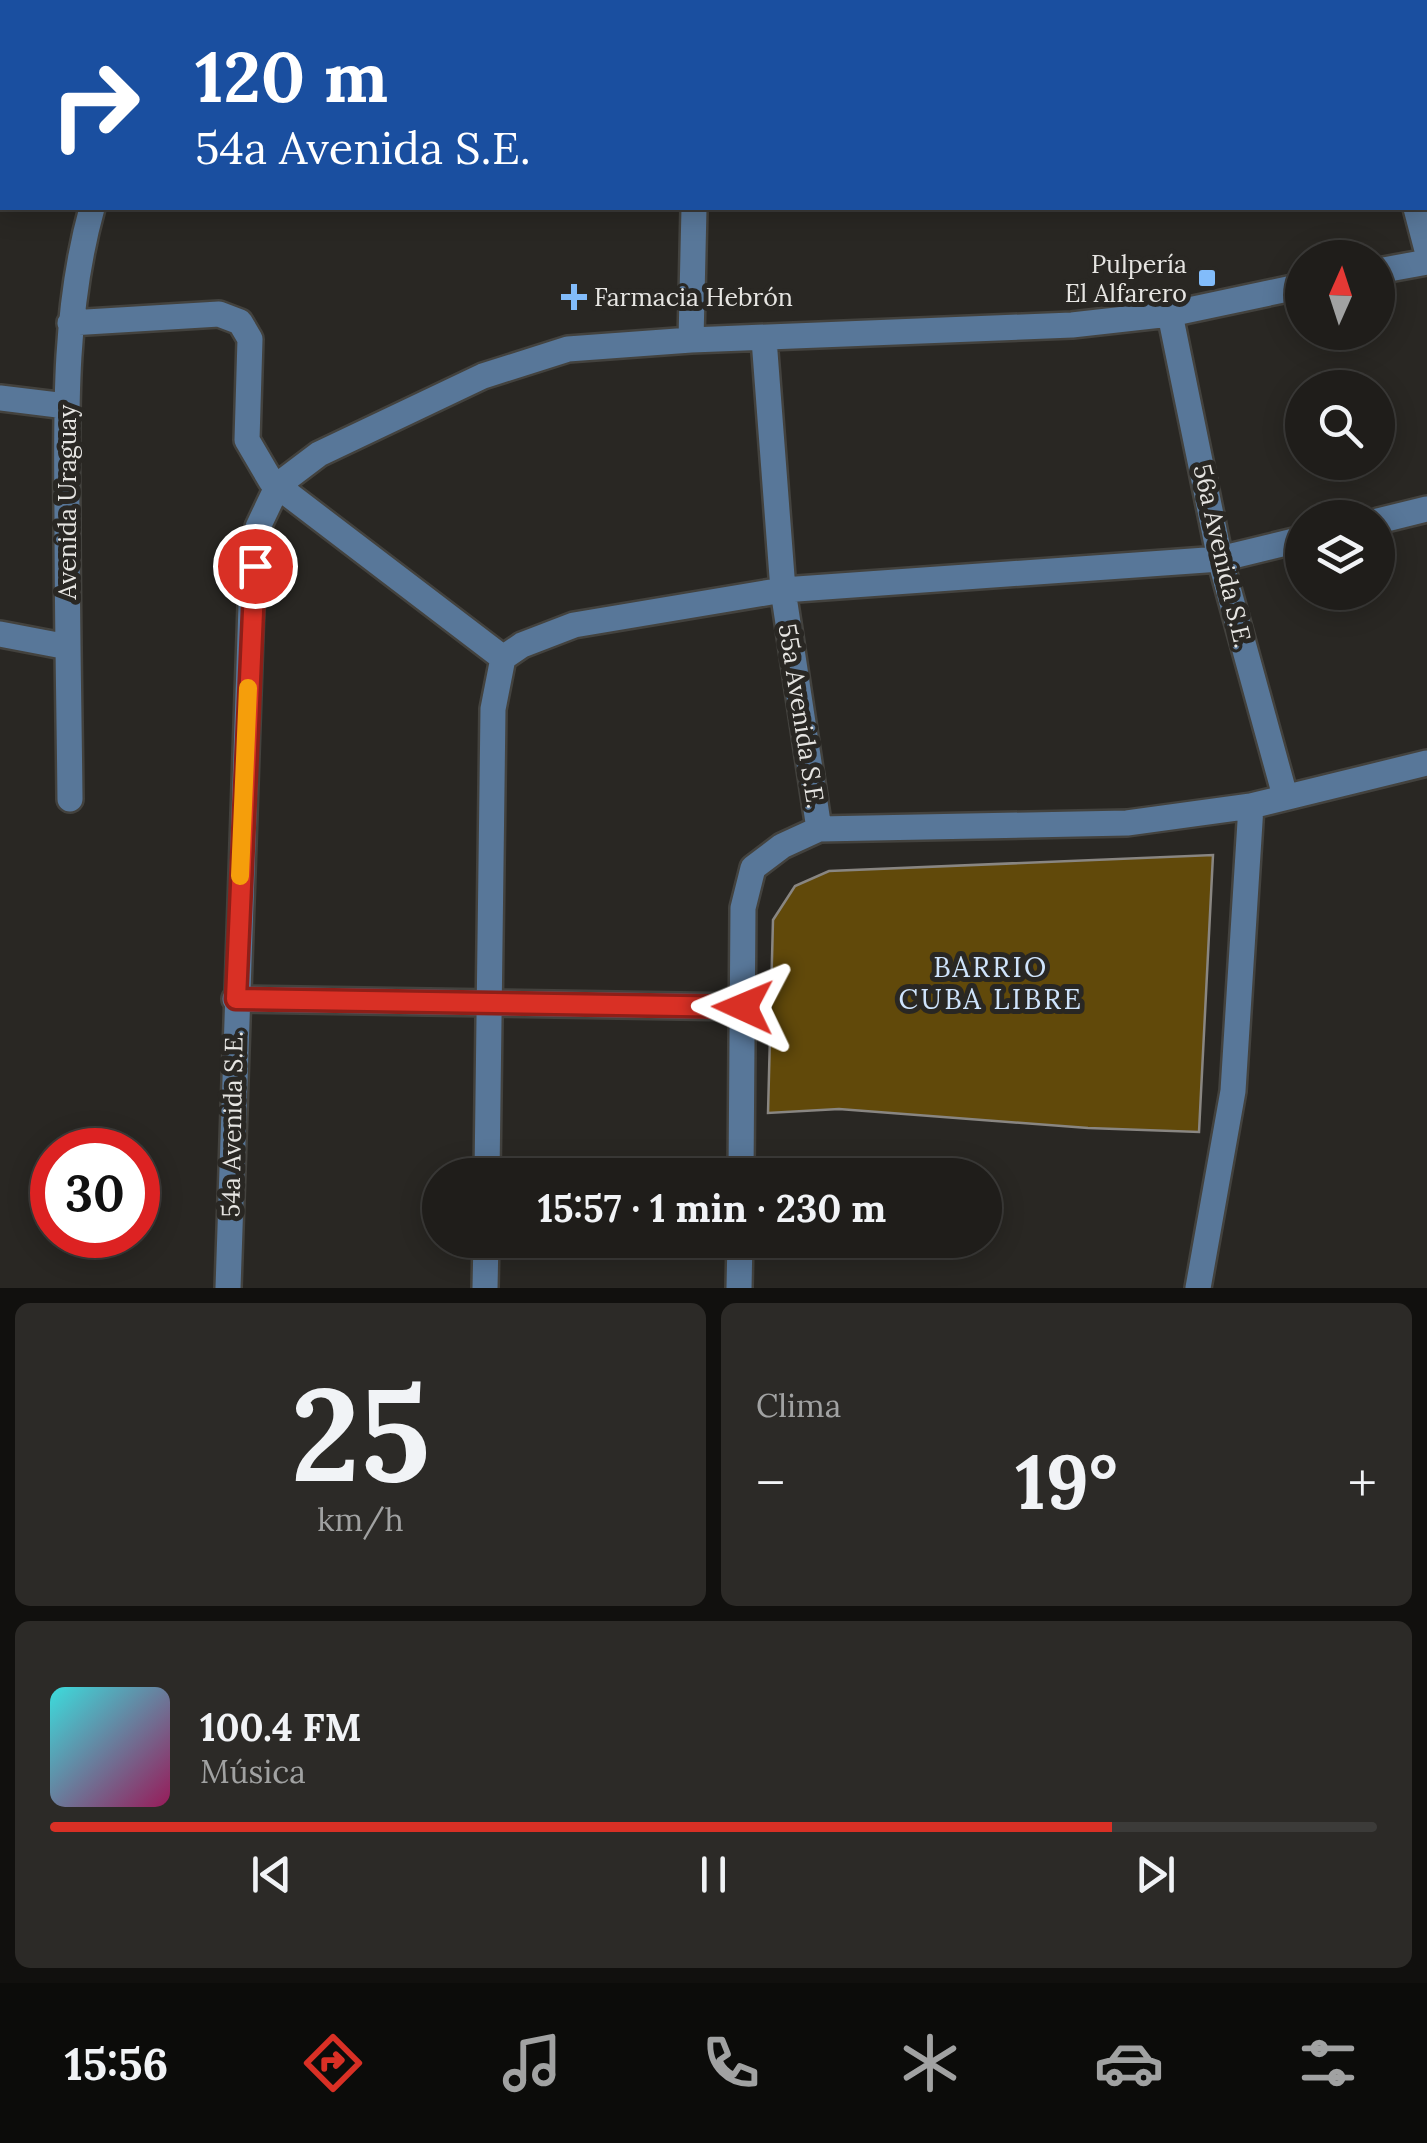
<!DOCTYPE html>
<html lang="es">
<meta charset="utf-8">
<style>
body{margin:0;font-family:Lora,serif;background:#2c2a27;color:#f1f3f6;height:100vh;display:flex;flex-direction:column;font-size:38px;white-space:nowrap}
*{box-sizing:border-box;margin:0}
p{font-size:32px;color:#a1a2a2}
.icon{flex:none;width:55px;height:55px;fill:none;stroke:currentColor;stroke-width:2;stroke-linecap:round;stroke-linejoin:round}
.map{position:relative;height:1288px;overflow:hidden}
.drawer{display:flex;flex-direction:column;gap:15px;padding:15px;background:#11100e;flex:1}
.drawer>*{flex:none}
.top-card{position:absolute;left:0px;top:0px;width:1428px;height:210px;box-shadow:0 5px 25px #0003,0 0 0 2px #3c3b39;background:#1a4fa0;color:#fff;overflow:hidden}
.needle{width:65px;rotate:3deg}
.controls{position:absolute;left:1285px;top:240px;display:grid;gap:20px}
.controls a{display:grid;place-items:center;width:110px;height:110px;border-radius:50%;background:#1f1d1a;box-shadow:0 5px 25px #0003,0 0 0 2px #3c3b39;font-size:50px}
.speed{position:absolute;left:30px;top:1128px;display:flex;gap:20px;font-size:50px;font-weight:700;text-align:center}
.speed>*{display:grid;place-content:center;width:130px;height:130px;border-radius:50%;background:#1f1d1a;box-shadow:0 5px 25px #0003,0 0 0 2px #3c3b39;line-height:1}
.speed .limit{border:15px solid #d22;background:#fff;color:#111}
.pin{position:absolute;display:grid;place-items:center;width:85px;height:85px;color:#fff;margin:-42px;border:5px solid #fff;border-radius:50%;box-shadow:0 2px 10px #0007}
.me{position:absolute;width:110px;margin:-55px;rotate:271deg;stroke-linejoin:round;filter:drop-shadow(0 0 8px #0008)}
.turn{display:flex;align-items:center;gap:35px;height:210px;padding:0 30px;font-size:45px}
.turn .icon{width:130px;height:130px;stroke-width:2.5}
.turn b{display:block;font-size:70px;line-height:85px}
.big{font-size:75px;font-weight:700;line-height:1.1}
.drawer .widget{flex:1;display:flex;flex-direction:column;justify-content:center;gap:15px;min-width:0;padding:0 35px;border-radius:15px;background:#2c2a27}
.drawer .dial{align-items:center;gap:0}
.dial b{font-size:130px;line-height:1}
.song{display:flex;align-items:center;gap:30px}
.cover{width:120px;height:120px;border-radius:15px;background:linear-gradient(135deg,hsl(180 70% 55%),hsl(330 70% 35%))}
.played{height:10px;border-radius:5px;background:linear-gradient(90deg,#d93025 80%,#3c3b39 80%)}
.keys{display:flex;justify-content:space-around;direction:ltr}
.heat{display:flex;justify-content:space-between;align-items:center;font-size:55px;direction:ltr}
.drawer .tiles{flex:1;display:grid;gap:15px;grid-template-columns:1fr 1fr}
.widget:last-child{grid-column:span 2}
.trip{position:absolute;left:422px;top:1158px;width:580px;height:100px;border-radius:50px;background:#1f1d1a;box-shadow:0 5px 25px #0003,0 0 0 2px #3c3b39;font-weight:700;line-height:100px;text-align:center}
.dock{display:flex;height:160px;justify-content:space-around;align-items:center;background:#0c0c0a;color:#a1a2a2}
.dock .icon{width:70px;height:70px}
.dock .current{color:#d93025}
.dock b{font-size:45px;color:#f1f3f6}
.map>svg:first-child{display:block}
.building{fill:#61490a;stroke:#898682;stroke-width:2.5}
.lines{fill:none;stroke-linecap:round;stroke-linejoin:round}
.minor-casing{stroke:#43423e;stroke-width:30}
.minor{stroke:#587799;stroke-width:25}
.route-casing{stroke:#8d1f18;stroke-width:25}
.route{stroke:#d93025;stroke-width:18}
.slow{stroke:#f59e0b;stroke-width:18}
.poi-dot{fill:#82bcfa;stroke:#292723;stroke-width:4}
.labels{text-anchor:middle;stroke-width:10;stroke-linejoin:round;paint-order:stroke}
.poi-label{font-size:25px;fill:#e6e5e2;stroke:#292723;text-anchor:end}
.street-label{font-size:25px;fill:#e6e5e2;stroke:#292723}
.neighbourhood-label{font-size:28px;letter-spacing:2.5px;fill:#cfe4fc;stroke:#292723}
</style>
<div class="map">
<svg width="1427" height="1288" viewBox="0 0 1427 1288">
<rect width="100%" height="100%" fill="#292723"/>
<path class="building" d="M1213 855 1199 1132 1088 1128 839 1109 768 1113 773 920 795 886 829 871Z"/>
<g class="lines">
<defs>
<path id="minor" d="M1085 0 1086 2
M1362 0 1363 2
M205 2 207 0
M408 2 409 0
M700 2V0
M1382 2 1391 0
M0 92H2
M1416 208 1427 250
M1378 271 1427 262
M1170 314 1220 559 1285 796
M70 323 219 314 240 322 250 339 247 440 271 481 503 658
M764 339 783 590 819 829
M691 340 694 208
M0 398 66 406
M1378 521 1427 509
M0 634 68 647
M70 799C69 705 67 611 67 517 66 413 64 309 92 208
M235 999 743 1007
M487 1175 493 709 503 658 522 645 574 625 783 590 1220 559 1302 539
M741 1175 743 908 753 868 782 846 819 829 1127 823 1251 806 1427 763
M228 1288 251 606 258 527 278 485 319 454 483 376 568 349 691 340 1072 325 1170 314 1302 286
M485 1288 486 1240
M739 1288 740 1240
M1198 1288 1233 1091 1251 806"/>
</defs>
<use href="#minor" class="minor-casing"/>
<use href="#minor" class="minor"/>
</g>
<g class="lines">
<defs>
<path id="route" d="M255 566 236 999 743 1007"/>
</defs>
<use href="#route" class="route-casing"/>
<use href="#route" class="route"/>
<path class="slow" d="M240 876 248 688"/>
</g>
<g class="poi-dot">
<rect x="1197" y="268" width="20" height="20" rx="5"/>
<path d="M569 282h10v10h10v10h-10v10h-10v-10h-10v-10h10z"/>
</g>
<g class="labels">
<g class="poi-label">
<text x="1187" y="273">Pulpería<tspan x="1187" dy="29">El Alfarero</tspan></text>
<text x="594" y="306" text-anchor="start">Farmacia Hebrón</text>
</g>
<g class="street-label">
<text transform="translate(67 502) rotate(-90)" y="9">Avenida Uraguay</text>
<text transform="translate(1223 556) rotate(77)" y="9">56a Avenida S.E.</text>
<text transform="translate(802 716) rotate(81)" y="9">55a Avenida S.E.</text>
<text transform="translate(232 1124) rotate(-89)" y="9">54a Avenida S.E.</text>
</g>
<g class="neighbourhood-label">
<text x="991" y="977">BARRIO<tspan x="991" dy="32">CUBA LIBRE</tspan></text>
</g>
</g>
</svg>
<div class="controls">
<a><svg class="needle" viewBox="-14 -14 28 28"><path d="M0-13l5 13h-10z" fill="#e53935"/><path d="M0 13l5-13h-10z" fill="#a1a2a2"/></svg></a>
<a><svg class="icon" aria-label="search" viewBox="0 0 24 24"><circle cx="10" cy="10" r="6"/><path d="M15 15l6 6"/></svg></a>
<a><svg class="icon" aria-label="layers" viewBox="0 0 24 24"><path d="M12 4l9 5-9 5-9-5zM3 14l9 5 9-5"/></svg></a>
</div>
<div class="speed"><div class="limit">30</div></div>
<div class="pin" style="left:255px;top:566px;background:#d93025"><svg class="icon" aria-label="arrive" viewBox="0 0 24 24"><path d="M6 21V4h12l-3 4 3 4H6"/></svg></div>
<svg class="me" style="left:743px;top:1007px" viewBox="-20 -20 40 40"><path d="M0-17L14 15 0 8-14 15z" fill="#d93025" stroke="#fff" stroke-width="4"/></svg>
<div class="trip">15:57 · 1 min · 230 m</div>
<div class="top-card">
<div class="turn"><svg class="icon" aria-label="right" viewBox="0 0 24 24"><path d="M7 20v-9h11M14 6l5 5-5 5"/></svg><div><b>120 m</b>54a Avenida S.E.</div></div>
</div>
</div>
<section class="drawer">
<div class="tiles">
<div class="widget dial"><b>25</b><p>km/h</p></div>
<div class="widget"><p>Clima</p>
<div class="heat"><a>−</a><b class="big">19°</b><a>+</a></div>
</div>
<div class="widget">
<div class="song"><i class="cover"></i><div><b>100.4 FM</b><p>Música</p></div></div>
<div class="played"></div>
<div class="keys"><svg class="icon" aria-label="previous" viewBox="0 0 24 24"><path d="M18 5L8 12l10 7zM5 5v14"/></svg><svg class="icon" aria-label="pause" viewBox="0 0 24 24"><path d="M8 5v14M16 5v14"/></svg><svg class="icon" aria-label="next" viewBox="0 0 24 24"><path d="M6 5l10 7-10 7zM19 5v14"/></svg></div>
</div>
</div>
</section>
<nav class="dock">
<b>15:56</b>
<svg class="icon current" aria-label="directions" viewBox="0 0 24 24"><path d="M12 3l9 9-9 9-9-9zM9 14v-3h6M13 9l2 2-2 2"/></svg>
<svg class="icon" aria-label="music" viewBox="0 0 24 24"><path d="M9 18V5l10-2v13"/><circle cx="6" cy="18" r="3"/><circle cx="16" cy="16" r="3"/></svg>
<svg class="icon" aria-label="phone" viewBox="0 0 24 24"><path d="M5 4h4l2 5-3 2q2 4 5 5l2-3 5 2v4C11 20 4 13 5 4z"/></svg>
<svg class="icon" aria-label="climate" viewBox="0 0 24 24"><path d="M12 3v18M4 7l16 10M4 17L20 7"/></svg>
<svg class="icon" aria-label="car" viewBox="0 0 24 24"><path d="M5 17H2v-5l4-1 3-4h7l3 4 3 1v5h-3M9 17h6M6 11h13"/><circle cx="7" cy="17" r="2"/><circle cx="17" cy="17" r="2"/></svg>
<svg class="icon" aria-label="filters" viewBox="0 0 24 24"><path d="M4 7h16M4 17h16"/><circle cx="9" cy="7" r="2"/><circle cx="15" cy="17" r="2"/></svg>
</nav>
